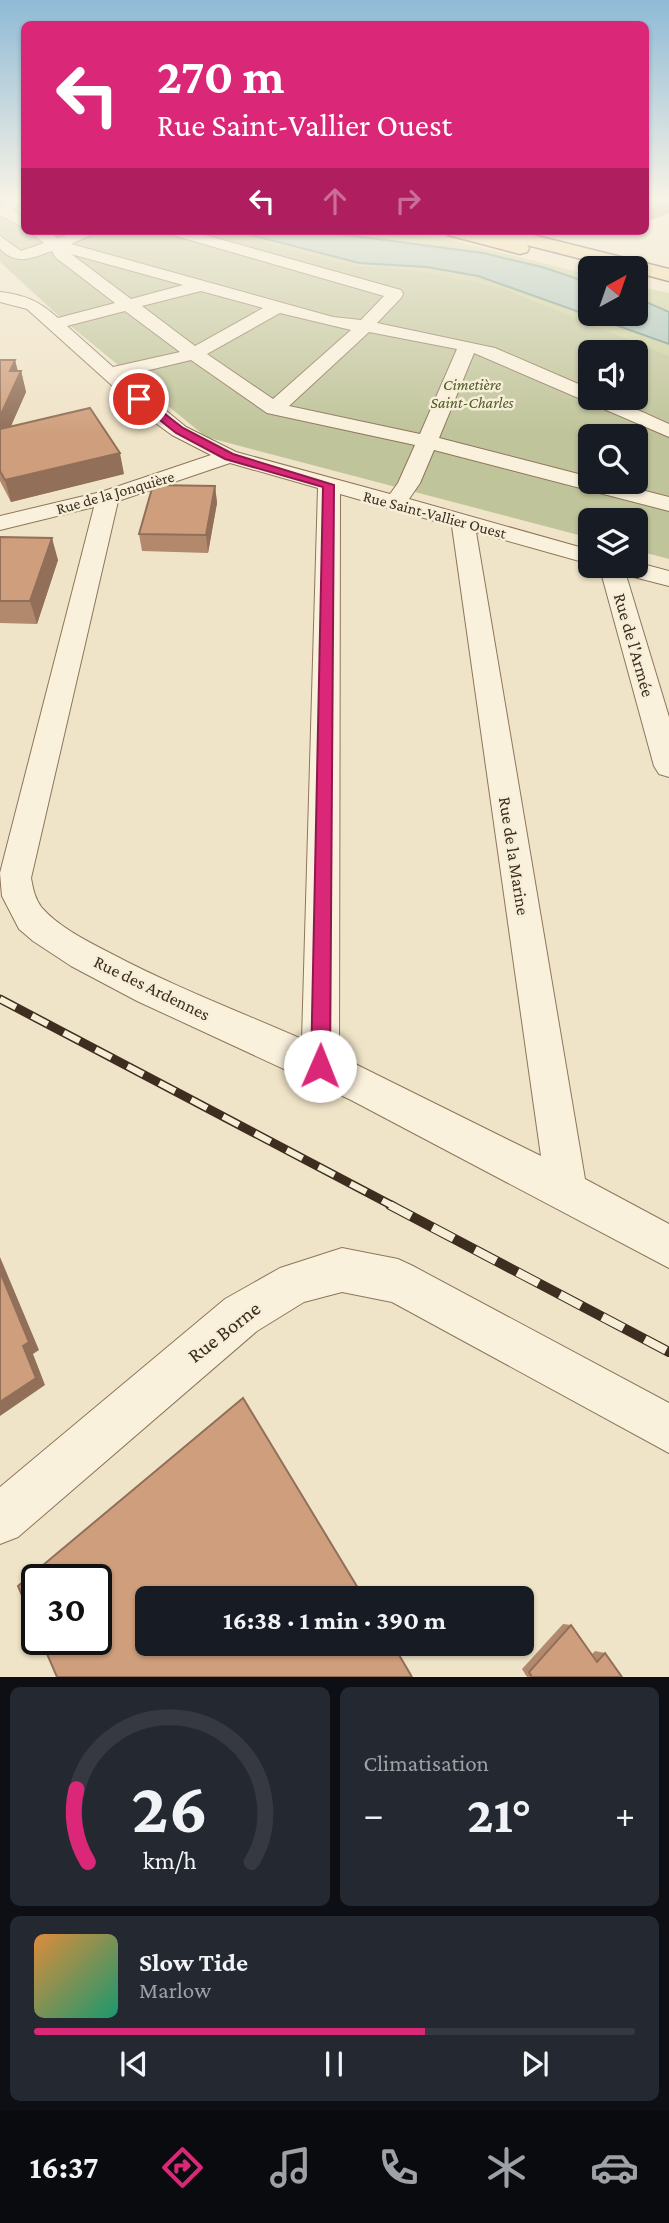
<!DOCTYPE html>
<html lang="fr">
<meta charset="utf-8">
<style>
body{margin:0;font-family:"Crimson Pro",serif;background:#242831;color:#f1f3f6;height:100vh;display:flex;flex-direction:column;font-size:26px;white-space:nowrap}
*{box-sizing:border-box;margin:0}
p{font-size:23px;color:#9ea1a6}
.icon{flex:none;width:38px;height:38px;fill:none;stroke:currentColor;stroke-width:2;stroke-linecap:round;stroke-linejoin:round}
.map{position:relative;height:1677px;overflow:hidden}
.side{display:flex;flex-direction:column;gap:10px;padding:10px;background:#0d0f14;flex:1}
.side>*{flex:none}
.top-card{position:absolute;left:21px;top:21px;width:628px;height:214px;border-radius:10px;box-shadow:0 2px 5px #0004;background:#db2777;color:#fff;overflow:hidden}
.needle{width:46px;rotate:40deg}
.tools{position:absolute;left:578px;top:256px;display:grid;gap:14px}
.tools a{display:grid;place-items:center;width:70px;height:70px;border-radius:10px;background:#171b24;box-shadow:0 2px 5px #0004;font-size:35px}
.speed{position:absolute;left:21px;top:1564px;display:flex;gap:14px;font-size:35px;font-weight:700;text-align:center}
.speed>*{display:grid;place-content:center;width:91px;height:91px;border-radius:50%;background:#171b24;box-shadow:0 2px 5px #0004;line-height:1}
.speed .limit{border:4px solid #111;border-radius:10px;background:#fff;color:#111}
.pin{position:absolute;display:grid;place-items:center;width:60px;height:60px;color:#fff;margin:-30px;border:4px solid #fff;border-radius:50%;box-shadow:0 2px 7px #0007}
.me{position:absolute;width:77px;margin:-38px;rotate:1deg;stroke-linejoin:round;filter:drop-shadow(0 0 5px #0008)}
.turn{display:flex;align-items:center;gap:24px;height:147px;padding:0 21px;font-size:32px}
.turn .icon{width:91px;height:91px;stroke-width:2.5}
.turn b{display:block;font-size:49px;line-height:60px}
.lanes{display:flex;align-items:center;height:66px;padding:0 21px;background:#0003;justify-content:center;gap:35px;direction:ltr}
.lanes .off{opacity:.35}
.big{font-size:52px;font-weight:700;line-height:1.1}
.side .widget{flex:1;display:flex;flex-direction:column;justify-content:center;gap:10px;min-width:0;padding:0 24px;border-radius:10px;background:#242831}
.side .dial{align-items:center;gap:0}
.dial svg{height:182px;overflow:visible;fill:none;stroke:#363941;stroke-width:7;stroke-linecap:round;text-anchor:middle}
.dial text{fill:#f1f3f6;stroke:none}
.song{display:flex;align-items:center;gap:21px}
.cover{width:84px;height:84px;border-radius:10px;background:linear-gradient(135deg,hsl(30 70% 55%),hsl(160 70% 35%))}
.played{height:7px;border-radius:4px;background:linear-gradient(90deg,#db2777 65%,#363941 65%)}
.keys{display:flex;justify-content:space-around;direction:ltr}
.heat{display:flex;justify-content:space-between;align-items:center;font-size:38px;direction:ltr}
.side .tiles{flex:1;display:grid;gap:10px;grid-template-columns:1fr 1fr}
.widget:last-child{grid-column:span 2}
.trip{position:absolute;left:135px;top:1586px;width:399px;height:70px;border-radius:10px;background:#171b24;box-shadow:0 2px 5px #0004;font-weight:700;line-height:70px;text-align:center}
.menu{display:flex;height:112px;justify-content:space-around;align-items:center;background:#090b0e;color:#9ea1a6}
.menu .icon{width:49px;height:49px}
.menu .on{color:#db2777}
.menu b{font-size:32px;color:#f1f3f6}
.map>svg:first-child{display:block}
.green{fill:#c9cf9b}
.cemetery{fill:#bfc49a;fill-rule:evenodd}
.water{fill:#a9c4bc;stroke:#6f938a;stroke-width:2}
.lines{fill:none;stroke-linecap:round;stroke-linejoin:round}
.minor-casing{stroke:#8d765c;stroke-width:2}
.major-casing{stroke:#5b4430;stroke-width:3}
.minor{fill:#faf1dc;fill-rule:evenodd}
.major{fill:#f3d9a0;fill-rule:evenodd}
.rail-far1-casing{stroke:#3d2e20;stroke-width:9}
.rail-casing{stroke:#3d2e20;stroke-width:10}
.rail-far1{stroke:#f7eed8;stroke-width:6;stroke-dasharray:18;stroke-linecap:butt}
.rail{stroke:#f7eed8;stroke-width:8;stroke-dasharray:24;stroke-linecap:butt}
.wall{fill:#b2896c}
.shaded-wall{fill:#916f58}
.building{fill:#cf9f7d;stroke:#916f58;stroke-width:2}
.route{fill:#db2777;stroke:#8e194d;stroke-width:2}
.labels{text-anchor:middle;stroke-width:5;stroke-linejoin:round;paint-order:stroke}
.far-park-label{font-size:16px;font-style:italic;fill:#4d5a26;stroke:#f7eed8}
.far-street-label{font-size:16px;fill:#3d2e20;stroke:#f7eed8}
.street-label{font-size:18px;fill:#3d2e20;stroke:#f7eed8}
.near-street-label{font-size:21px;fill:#3d2e20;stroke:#f7eed8}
</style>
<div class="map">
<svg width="669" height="1677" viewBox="0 0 669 1677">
<rect width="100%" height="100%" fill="#f0e4c8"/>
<path class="green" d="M201 231H236L359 263 427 267 478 276 669 344V380L635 352Z
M316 231H367L455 241 590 275V283L542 267 483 253Z
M635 286 669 293V312L635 297Z"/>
<path class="cemetery" d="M0 200H24V231H229L285 249 355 266 413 270 502 288 669 356V559L635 550V520H590V538L206 437 62 319 0 262ZM590 352H635V397H590ZM590 436H635V481H590Z"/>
<path class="water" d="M236 231H316L483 253 542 267 590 283V313H635V297L669 312V344L478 276 427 267 359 263Z"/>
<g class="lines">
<defs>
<path id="minor" d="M8 200H22L13 211 24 218V228L0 215V209Z
M28 231H46L58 238 79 231H100L71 244 333 317 361 320 384 296 169 234 167 231H191L401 290 403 294 401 298 377 323 495 348 590 389V397H609L669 424V437L474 353 439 438 590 477V481H606L669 497V511L434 450 420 483 409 499 590 550V564L476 532 585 1179 669 1224V1268L351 1100 137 1001 71 966 33 941 19 929 2 896 0 873 94 507 0 530V516L101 492 211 455 172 435 146 416 27 309 0 302V292C25 295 39 301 58 318L115 303 55 257 52 251C32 258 17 266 0 249V236L21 251 44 243ZM71 254 183 285 131 299ZM201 291 263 308 195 346 142 306ZM125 311 180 352 113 367 67 326ZM280 313 351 330 273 399 207 354ZM369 332 457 349 420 434 289 406ZM191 360 267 413 415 445 398 483 390 494 236 452 186 427 124 376ZM230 463 318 488 302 1039C238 1011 172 986 110 953 87 941 60 928 42 908 35 899 33 889 31 878L118 501ZM340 494 452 526 541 1156 339 1056Z
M635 562 669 571V586L626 575 669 717V777L659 774 654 766 599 565H635Z
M342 1248 398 1259 413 1266 669 1403V1453L392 1302 342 1292 304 1302 257 1331 18 1537 0 1544V1487L225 1299 280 1268Z"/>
<path id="major" d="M445 231H476L488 234 486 231H517L669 269V281L635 272V268H617L527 245 529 248 527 252 520 254 448 235Z"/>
</defs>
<use href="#minor" class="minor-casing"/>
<use href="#major" class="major-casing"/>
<use href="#minor" class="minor"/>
<use href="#major" class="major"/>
<defs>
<path id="rail-far1" d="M0 999 393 1206"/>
<path id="rail" d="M390 1205 669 1352"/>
</defs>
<use href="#rail-far1" class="rail-far1-casing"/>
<use href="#rail" class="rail-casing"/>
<use href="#rail-far1" class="rail-far1"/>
<use href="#rail" class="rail"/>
</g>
<path class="wall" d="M646 200H669L648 221 646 220Z
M0 360 18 371H21L26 392 11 426 124 474 11 502 0 481Z
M215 486 217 503 208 553 142 551 139 534Z
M0 537 58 560 37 624 0 623Z
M563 1624 571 1625 592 1654 595 1651 605 1653 622 1677H527L522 1669Z"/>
<path class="shaded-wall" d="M669 202V213L648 221 651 209Z
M15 360 19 375 21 371 26 392 0 451V416L10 371Z
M120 453 124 474 11 502 5 480Z
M215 486 217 503 208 553 206 535Z
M52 538 58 560 37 624 30 601Z
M0 1257 39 1350 33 1354 45 1385 0 1416V1402L23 1346 0 1272Z"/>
<path class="building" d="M646 200H669V202L651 209 646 207Z
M0 360H15L10 371H21L0 416Z
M90 408 120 453 5 480 0 471V429Z
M153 485 215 486 206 535 139 534Z
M0 537 52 538 30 601H0Z
M0 1272 29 1342 23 1346 36 1378 0 1402Z
M243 1398 364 1598H147V1643H392L412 1677H57L41 1640H96V1580H37V1630L18 1586Z
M571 1625 597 1662 605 1653 622 1677H532L529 1672Z"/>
<linearGradient id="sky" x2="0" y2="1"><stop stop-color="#8fbad6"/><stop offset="0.46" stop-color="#f8f3e6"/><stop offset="1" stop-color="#f8f3e6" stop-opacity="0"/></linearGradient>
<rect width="669" height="434" fill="url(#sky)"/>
<path class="route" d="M136 397H143L183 428 233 454 334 485 330 1066 327 1073 320 1075 314 1073 311 1066 323 487 225 459 176 433 136 401Z"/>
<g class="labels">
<g class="far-park-label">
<text x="472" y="390">Cimetière<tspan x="472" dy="18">Saint-Charles</tspan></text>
</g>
<g class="far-street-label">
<text transform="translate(115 492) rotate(-16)" y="6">Rue de la Jonquière</text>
<text transform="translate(435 514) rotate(15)" y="6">Rue Saint-Vallier Ouest</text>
</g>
<g class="street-label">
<text transform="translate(634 645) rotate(74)" y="6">Rue de l'Armée</text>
<text transform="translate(514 856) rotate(81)" y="6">Rue de la Marine</text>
<text transform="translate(152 988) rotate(26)" y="6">Rue des Ardennes</text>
</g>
<g class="near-street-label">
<text transform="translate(224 1332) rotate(-38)" y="7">Rue Borne</text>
</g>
</g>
</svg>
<div class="tools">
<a><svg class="needle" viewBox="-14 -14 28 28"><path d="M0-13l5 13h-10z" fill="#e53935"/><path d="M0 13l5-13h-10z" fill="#9ea1a6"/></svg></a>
<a><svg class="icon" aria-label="sound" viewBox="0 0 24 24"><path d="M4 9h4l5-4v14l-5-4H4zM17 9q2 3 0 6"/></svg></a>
<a><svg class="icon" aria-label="search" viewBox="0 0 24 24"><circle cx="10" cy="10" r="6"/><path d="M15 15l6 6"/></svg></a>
<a><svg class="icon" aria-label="layers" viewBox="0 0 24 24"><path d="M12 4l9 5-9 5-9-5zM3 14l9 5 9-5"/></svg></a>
</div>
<div class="speed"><div class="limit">30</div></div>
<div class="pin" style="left:139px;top:399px;background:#d93025"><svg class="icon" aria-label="arrive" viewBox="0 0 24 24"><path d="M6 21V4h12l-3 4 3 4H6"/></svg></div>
<svg class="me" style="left:320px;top:1066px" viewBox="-20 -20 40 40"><circle r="19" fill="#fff"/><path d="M0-13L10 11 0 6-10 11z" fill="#db2777"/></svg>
<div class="trip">16:38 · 1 min · 390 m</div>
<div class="top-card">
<div class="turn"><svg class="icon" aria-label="left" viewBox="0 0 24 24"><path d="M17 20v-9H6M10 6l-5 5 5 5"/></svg><div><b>270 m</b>Rue Saint-Vallier Ouest</div></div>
<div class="lanes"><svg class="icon" aria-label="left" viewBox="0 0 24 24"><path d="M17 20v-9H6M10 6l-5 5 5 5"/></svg><svg class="icon off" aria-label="ahead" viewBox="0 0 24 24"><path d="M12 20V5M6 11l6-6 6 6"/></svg><svg class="icon off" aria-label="right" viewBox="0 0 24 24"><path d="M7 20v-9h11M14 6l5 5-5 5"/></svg></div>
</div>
</div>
<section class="side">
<div class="tiles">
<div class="widget dial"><svg viewBox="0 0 100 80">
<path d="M14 69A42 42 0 1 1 86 69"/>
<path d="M14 69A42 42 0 0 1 9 37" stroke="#db2777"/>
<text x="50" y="56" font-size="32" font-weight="700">26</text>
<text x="50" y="72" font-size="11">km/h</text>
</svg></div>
<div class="widget"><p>Climatisation</p>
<div class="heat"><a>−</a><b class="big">21°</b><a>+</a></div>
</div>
<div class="widget">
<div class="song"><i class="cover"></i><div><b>Slow Tide</b><p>Marlow</p></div></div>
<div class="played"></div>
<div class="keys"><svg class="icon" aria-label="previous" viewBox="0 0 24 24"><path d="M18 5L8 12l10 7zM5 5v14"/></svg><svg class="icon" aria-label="pause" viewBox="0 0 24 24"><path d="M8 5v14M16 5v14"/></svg><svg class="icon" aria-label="next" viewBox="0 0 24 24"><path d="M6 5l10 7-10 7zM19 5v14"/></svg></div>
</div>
</div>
</section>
<nav class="menu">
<b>16:37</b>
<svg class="icon on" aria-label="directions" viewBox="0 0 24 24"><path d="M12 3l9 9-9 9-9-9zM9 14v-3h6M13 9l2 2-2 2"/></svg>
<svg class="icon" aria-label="music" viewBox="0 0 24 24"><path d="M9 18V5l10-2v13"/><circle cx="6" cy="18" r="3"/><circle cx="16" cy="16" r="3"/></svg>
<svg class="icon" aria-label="phone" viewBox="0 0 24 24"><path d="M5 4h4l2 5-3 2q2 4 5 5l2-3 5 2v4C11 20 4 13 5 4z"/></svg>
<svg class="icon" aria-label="climate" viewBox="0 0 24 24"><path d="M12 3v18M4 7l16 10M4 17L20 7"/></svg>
<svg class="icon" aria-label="car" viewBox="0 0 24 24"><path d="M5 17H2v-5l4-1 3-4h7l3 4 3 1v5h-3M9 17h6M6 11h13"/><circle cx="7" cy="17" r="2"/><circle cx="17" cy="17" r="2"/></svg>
</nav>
